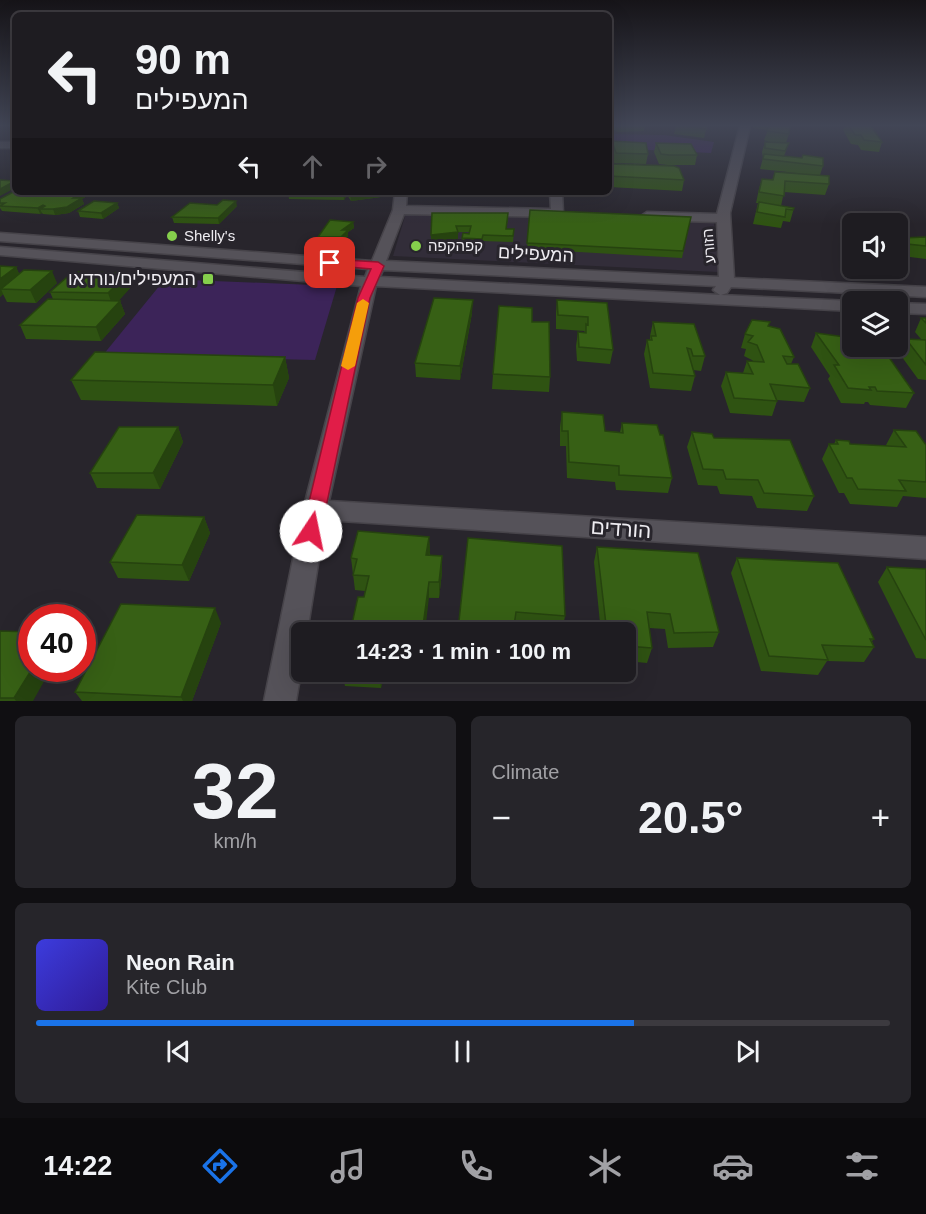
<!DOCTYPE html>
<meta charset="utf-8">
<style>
body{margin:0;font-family:Helvetica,Heebo,sans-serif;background:#26252a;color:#f1f3f6;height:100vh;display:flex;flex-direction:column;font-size:22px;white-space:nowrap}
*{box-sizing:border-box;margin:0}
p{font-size:20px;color:#a1a1a5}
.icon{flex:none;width:33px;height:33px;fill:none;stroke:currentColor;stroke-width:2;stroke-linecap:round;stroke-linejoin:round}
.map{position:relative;height:701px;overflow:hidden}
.side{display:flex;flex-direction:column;gap:15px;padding:15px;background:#100f12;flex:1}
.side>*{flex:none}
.banner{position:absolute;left:12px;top:12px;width:600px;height:183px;border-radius:9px;box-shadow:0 6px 24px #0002,0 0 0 2px #3c3a3f;background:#1e1c21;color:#f1f3f6;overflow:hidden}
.buttons{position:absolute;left:842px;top:213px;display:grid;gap:12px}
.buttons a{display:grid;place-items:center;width:66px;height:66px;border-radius:9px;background:#1e1c21;box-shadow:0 6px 24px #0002,0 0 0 2px #3c3a3f;font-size:30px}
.speed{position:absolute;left:18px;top:604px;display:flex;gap:12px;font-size:30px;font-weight:700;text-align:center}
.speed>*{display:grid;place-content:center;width:78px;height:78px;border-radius:50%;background:#1e1c21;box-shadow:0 6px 24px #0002,0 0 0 2px #3c3a3f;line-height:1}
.speed .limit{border:9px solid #d22;background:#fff;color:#111}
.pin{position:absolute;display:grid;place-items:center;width:51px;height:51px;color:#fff;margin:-26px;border-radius:12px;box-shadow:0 3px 9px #0006}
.me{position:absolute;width:66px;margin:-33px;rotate:11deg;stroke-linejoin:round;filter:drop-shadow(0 0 4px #0008)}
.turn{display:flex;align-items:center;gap:21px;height:126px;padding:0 24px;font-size:27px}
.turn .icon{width:78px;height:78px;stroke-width:2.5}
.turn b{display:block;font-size:42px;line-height:51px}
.lanes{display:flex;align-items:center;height:57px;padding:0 24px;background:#0003;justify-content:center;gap:30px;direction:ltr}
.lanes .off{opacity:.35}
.big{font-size:45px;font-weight:700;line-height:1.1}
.side .widget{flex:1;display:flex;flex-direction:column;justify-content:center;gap:9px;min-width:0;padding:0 21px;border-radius:9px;background:#26252a}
.side .dial{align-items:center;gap:0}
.dial b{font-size:78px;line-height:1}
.song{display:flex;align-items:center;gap:18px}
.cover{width:72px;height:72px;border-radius:9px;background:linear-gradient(135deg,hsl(240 70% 55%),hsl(250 70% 35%))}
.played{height:6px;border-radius:3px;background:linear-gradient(90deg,#1a73e8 70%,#3c3a3f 70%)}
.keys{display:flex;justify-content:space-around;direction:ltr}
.heat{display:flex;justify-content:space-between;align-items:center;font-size:33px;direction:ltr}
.side .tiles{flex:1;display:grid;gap:15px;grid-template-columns:1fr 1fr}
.widget:last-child{grid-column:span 2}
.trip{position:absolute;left:291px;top:622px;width:345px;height:60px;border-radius:9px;background:#1e1c21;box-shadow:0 6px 24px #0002,0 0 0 2px #3c3a3f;font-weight:700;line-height:60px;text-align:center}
.dock{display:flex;height:96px;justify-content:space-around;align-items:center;background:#0c0b0d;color:#a1a1a5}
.dock .icon{width:42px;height:42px}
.dock .current{color:#1a73e8}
.dock b{font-size:27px;color:#f1f3f6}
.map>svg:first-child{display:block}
.built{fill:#322d39}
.green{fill:#3c2459}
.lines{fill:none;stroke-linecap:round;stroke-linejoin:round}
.minor-casing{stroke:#464349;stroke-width:3}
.minor{fill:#555259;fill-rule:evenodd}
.wall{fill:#2f5312}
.shaded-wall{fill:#26430f}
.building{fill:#376015;stroke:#26430f;stroke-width:1.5}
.route{fill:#e11d48;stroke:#92132f;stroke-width:1.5}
.slow{fill:#f59e0b}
.poi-dot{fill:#85cf4c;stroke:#28252c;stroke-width:2}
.labels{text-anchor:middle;stroke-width:6;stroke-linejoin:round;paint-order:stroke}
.far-poi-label{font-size:15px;fill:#eeecf1;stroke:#28252c;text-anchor:start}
.far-street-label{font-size:15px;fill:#eeecf1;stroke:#28252c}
.street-label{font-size:18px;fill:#eeecf1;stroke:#28252c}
.poi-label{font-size:18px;fill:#eeecf1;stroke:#28252c;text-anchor:end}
.near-street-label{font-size:21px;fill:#eeecf1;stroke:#28252c}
</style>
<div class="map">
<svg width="926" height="701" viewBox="0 0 926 701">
<rect width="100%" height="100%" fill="#28252c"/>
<path class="built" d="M406 213 714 220 718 272 393 256Z"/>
<path class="green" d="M609 134 664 135 714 142 711 153 609 148Z
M165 279 337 286 315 360 103 355Z"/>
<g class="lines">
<defs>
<path id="minor" d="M740 126H750L730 213 734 278 926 287V297L731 287 727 293 721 295 852 301V311L376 286 329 501 926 537V559L325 520 307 633H302V666L296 701H264L303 510 361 286 0 255V247L365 277 368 269 0 241V233L372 261 393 210 395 192H407L406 206 551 209 550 192H562L563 213 557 217 404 214 386 261 719 277 717 222 647 220 641 216 647 212 717 214ZM383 270 716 286 713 290 720 295 380 277Z
M0 142H15V148H0Z
M897 303 926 304V314L897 313Z"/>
</defs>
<use href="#minor" class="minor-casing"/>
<use href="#minor" class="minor"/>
</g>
<path class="wall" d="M611 126H645L644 131 618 132 612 129Z
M676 126H707L704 138 674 134Z
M753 126H790L789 134 786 143H789L784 156 823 166 820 175 829 184 825 195 784 192 781 206 794 208 790 222 783 221 781 228 753 224 758 203H756L759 189 762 179 772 180 775 172 797 173 760 169 763 158 762 152 765 142H769L764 140 768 130 753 128Z
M845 126H871L882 142 879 152 861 150 858 145 851 144 843 130Z
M612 141 648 154 646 164 614 163 611 151Z
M656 143 697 155 695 165H668L659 164 654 152Z
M609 164 684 180 682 191 609 187Z
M288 192H381V197L351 201 347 195 344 200 289 199Z
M87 196 82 199 84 204 69 213 55 215 43 214 42 213 40 214 2 211 0 208V199Z
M117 203 119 208 103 219 80 217 78 211Z
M237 206 219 224 174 223 172 217Z
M530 210 691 217 682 258 527 249Z
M432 213 508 219 506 229H514L513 242 483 241 482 246 462 244V238L469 234 470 232H458V239L431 242Z
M861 219 883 224H852V239L846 232 851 220 860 221Z
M353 222 354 228 348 232V236L342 244 319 243 318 237Z
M926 237V259L902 256 897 251 902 238Z
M0 266 16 267 19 274 57 283 36 303 7 302 3 294 0 297Z
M128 273 132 286 118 301H120L125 314 101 341 26 339 20 325 53 299 50 292Z
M557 300 607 303 613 350 610 364 577 361 576 346 578 332H584L585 331 556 329V313Z
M472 313 460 380 416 377 415 363Z
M921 318H926V380L918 379 899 353 906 339H921L915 332Z
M532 322 550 377 549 392 492 389 493 374Z
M653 322 705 356 701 371 693 370 695 376 691 391 650 388 644 354 647 340H650V336Z
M768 326 794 357 791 364 810 388 804 402 777 400V401L772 416 730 413 721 386 726 372 743 373 747 361H753L752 360 744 356 746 349 741 348 745 334Z
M816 333 914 393 906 408 870 405 868 402H865L864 404 841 403 828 379 830 376 811 347Z
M285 357 289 378 277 406 81 400 71 380Z
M562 412 605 431 620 432 622 423 672 478 668 493 616 490 615 482 567 478 566 446H560V427Z
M178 427 183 442 160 489 97 488 90 473Z
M894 430 926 445V498L903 496 897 507 850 504 844 493H839L822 459 829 444H834L836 440 850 444 887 446 886 445Z
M692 432 714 438 814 496 807 511 757 508 752 496 720 494 717 486 698 485 687 447Z
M204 517 210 533 189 581 118 578 110 562Z
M429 537 430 555 442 572 439 598 364 597 365 591 355 590 351 558Z
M562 546 565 616 562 632 514 628V633H459V621Z
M597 547 719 632 713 647 668 648 665 629 649 628 652 648 647 663 626 661V633H601L594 562Z
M737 558 874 639 872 641 874 647 864 662 827 661 818 675 761 671 731 573Z
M887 567 926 569V659L916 658 878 582Z
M221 623 192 701H82L75 692Z
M0 631 33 701H0Z
M342 672H384L381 688 345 686Z"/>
<path class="shaded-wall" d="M15 181V188L0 196V189Z
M82 192H86L87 196 82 199 84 204 69 213 55 215 53 209Z
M343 192H347V195L344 200Z
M350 192H381V197L351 201Z
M236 201 237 206 219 224 218 218Z
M117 203 119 208 103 219 101 213Z
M43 205 45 209H40L42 213 40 214 38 208Z
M353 222 354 228 348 232V236L342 244 341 237 342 230Z
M458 232V239L431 242V235Z
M16 267 22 279 1 289 3 294 0 297V279Z
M52 271 57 283 36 303 30 290Z
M128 273 132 286 113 307 108 293Z
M473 300 472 313 460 380V366Z
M120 301 125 314 101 341 96 327Z
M285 357 289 378 277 406 273 385Z
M178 427 183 442 160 489 153 473Z
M204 517 210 533 189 581 182 565Z
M429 537 430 552 427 571 426 555Z
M442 556V572L439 598V582Z
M429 582V597L425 633H422Z
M215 608 221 623 192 701H183L181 697Z
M32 669H51L33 701H16L14 698Z
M379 672H384L381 688 379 673Z"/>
<path class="building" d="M686 126H707L706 129Z
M769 126H790L789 134 767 131Z
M849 126H871L882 142 864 140 861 135H855Z
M612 141 646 143 648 154 616 153Z
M765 142 789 143 785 151 765 148Z
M656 143 691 144 697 155H669L661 154Z
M764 154 802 158 803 155 823 158V166L763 159Z
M609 164 674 166 679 168 684 180 609 176Z
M775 172 829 176V184L785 181 784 196 759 192 762 179 773 180Z
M0 180 15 181 0 189Z
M15 191V192H82L73 198H82L67 207 53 209H40L45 206 43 205 38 208 0 206 5 203H0V199Z
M223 200 236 201 218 218 172 217 190 203 217 205Z
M94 201 117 203 101 213 78 211Z
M759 202 794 208 793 210 786 209 785 217 757 212Z
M530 210 691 217 683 251 527 243Z
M432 213H508L506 229H514L513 236 483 235 482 239 462 238 463 233 469 234 471 226H456L458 232 431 235Z
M861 219 881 221 883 224H854L851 220 863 221Z
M330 220 353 222 342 230H348L341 237H318Z
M926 237V246L907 244 902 238Z
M0 266 16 267 0 279Z
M24 270 52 271 30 290 1 289Z
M73 272 128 273 108 293 50 292Z
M434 298 473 300 460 366 415 363Z
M48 299 120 301 96 327 20 325Z
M557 300 607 303 613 350 579 347 578 332 586 333V324L588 325V317L558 315Z
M499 306 532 308V322H549L550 377 493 374Z
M921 318H926V323Z
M752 320 770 322 768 326 780 329 794 357 783 356 787 364H798L810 388 770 384 777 401 734 398 726 372 753 374 747 361 764 362 757 345 748 342 753 336 745 334Z
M653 322 694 324 705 356H693L691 349 687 348 695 376 653 373 647 340H652L651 336H656Z
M816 333 852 338V346H881L914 393 877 391 875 387H869L871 390 848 388 834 365H839Z
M906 339 926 340V365Z
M95 352 285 357 273 385 71 380Z
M562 412 603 415 605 431 623 433 622 423 657 425 660 435H663L672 478 619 475V466L569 462 568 431H562Z
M119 427H178L153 473H90Z
M894 430 916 431 926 445V482L899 480 906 491 858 489 852 478H847L829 444H838L836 440 849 441 850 444 906 447Z
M692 432 712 434 714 438 790 440 814 496 764 493 758 480 726 479 723 470 703 469Z
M137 515 204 517 182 565 110 562Z
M358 531 429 537 426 555 442 556 439 582H429L422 633H350L358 597H364L369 576 353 575 357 559 351 558Z
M468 538 562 546 565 616 516 612 514 626 459 621Z
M597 547 698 553 719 632 674 633 670 614 647 612 652 648 626 646V633H607Z
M737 558 838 563 874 639H870L874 647 822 645 828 660 769 656Z
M887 567 926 569V640Z
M121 604 215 608 181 697 75 692Z
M0 631 32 632V669L14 698H0Z"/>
<linearGradient id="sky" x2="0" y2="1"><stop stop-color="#161418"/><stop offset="0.56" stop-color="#424656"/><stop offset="1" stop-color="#424656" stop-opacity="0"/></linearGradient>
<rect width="926" height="224" fill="url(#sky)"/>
<path class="route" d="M330 259 378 262 384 266 370 298 321 531 318 536 311 539 305 536 302 531 358 298 371 269 326 265V260Z"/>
<path class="slow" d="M363 299 369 303 355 366 348 370 341 366 357 303Z"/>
<g class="poi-dot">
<circle cx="172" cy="236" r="6"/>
<circle cx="416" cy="246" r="6"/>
<rect x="202" y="273" width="12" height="12" rx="3"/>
</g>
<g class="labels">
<g class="far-poi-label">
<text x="184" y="241">Shelly's</text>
<text x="428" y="251">קפהקפה</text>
</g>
<g class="far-street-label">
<text transform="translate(709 246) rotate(-95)" y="5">הזורע</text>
</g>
<g class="street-label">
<text transform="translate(536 254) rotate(3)" y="6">המעפילים</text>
</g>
<g class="poi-label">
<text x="196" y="285">המעפילים/נורדאו</text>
</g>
<g class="near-street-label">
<text transform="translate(621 529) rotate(4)" y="7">הורדים</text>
</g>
</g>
</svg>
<div class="buttons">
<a><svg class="icon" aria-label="sound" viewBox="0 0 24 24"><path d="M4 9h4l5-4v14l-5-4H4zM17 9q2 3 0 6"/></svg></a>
<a><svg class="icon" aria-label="layers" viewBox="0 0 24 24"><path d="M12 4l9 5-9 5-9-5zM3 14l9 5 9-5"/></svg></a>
</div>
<div class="speed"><div class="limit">40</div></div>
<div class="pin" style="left:330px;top:263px;background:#d93025"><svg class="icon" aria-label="arrive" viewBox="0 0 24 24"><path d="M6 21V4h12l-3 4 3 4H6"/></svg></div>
<svg class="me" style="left:311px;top:531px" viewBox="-20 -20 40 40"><circle r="19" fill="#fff"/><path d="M0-13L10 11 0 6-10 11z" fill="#e11d48"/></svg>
<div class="trip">14:23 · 1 min · 100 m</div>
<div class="banner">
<div class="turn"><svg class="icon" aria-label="left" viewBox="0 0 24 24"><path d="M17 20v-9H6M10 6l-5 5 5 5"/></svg><div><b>90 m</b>המעפילים</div></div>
<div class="lanes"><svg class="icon" aria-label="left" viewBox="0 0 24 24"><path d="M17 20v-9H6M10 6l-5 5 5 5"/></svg><svg class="icon off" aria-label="ahead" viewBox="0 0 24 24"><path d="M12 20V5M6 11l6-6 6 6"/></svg><svg class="icon off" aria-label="right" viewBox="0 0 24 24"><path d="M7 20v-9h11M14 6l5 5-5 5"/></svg></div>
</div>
</div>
<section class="side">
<div class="tiles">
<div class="widget dial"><b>32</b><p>km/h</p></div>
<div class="widget"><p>Climate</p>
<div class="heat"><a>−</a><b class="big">20.5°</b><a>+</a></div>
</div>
<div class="widget">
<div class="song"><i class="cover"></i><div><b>Neon Rain</b><p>Kite Club</p></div></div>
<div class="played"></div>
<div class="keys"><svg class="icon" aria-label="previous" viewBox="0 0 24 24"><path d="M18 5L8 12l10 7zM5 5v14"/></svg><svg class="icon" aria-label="pause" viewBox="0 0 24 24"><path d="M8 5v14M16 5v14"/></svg><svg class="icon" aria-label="next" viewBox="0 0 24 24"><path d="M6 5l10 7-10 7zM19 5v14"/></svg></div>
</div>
</div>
</section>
<nav class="dock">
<b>14:22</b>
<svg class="icon current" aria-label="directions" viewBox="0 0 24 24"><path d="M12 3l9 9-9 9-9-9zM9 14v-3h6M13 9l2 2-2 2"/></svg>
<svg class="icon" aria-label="music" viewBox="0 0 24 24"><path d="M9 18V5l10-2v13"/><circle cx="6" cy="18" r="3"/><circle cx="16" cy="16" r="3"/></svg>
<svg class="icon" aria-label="phone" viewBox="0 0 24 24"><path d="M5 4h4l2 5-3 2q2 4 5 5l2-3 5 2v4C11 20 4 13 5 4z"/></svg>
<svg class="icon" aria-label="climate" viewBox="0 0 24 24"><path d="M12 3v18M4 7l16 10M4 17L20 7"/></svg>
<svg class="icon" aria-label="car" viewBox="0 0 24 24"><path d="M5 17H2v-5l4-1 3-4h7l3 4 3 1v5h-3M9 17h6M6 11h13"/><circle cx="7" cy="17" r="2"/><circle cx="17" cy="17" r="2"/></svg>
<svg class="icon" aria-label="filters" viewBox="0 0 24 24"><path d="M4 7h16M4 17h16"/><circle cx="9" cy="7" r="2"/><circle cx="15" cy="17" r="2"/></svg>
</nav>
